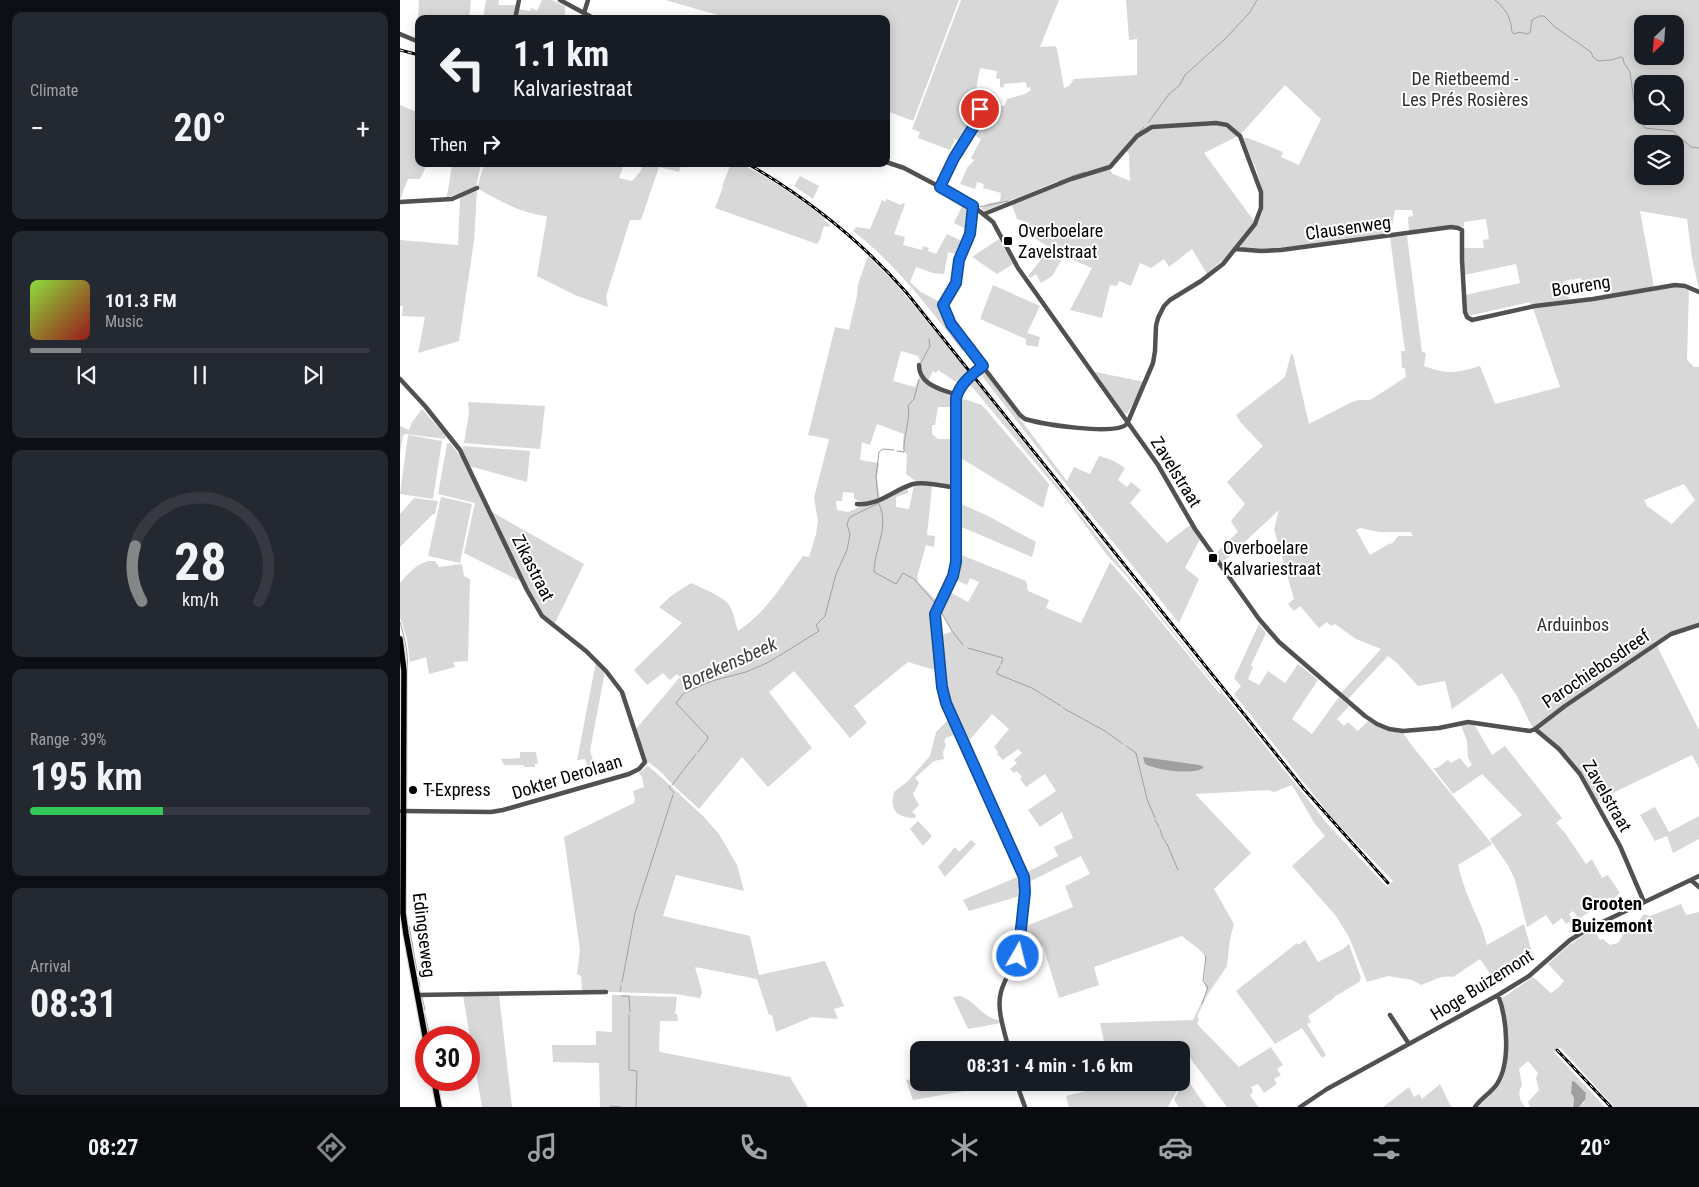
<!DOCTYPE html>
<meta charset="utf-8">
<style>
body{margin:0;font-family:"Roboto Condensed",sans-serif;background:#242831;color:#f1f3f6;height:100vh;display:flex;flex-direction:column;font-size:19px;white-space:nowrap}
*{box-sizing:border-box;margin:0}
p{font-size:16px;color:#9ea1a6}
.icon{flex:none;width:28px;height:28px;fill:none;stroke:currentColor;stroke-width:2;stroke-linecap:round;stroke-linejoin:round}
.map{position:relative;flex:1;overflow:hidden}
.panel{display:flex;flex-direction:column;gap:12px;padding:12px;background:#0d0f14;width:400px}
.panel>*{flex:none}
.banner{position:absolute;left:15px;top:15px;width:475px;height:152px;border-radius:10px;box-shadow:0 2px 12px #0003;background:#171b24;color:#f1f3f6;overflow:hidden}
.needle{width:32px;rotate:205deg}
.tools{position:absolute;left:1234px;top:15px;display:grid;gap:10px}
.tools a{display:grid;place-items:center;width:50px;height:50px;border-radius:10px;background:#171b24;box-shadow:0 2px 12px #0003;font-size:25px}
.speed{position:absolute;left:15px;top:1026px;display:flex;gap:10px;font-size:25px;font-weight:700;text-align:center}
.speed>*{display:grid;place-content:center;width:65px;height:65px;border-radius:50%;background:#171b24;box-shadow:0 2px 12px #0003;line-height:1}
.speed .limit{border:8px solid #d22;background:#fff;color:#111}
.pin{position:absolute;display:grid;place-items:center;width:42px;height:42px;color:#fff;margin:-21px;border:2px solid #fff;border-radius:50%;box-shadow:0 1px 5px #0007}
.me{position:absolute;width:55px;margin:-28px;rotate:8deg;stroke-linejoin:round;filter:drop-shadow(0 0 4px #0008)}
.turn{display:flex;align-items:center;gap:18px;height:105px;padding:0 15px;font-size:22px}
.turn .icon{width:65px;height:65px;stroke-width:2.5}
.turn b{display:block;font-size:35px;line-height:42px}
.then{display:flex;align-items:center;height:48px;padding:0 15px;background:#0003;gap:10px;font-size:19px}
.big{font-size:38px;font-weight:700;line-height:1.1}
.panel .widget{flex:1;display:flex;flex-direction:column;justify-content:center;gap:8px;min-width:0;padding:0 18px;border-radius:10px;background:#242831}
.panel .dial{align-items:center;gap:0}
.dial svg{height:130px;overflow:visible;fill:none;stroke:#363941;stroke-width:7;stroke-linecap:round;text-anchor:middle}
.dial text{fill:#f1f3f6;stroke:none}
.song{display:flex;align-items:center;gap:15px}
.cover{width:60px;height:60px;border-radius:8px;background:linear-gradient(135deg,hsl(90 70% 55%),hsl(0 70% 35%))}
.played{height:5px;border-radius:2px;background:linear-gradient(90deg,#858687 15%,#363941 15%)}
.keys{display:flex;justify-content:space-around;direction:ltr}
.heat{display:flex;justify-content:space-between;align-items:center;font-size:28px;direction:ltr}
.charge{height:8px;border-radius:4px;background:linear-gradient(90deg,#34c759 39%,#363941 0)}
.trip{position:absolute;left:510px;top:1041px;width:280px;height:50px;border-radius:10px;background:#171b24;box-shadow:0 2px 12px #0003;font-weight:700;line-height:50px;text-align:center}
.tabs{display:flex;height:80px;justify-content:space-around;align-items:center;background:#090b0e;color:#9ea1a6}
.tabs .icon{width:35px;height:35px}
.tabs .current{color:#858687}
.tabs b{font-size:22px;color:#f1f3f6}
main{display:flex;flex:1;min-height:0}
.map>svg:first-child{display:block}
.green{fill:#d8d8d8;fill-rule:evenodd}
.water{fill:#9f9f9f}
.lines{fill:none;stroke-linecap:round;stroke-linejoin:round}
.stream{stroke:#9f9f9f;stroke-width:1}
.major-casing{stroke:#dbdbdb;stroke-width:8}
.minor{stroke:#515151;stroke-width:4.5}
.major{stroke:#000;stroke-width:5.5}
.rail-casing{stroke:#000;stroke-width:3}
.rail{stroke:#fff;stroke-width:1;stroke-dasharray:4;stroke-linecap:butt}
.route-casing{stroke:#114b97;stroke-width:12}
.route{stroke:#1a73e8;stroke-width:9}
.poi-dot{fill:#000;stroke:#fff;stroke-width:2}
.labels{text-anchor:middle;stroke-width:4;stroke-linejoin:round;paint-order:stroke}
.park-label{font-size:18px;fill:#2f2f2f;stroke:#fff}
.street-label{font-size:18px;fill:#000;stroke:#fff}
.poi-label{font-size:18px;fill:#000;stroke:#fff;text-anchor:start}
.water-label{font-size:19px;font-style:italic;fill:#404040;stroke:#fff}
.neighbourhood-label{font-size:19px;font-weight:bold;fill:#000;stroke:#fff}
</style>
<main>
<section class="panel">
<div class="widget"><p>Climate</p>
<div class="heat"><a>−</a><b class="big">20°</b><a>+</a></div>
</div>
<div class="widget">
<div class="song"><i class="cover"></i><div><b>101.3 FM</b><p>Music</p></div></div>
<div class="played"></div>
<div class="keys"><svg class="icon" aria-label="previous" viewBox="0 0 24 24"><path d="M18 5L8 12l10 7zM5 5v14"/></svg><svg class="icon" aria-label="pause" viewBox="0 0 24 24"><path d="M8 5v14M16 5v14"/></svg><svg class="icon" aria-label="next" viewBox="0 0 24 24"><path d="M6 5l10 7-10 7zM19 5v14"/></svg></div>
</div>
<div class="widget dial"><svg viewBox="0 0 100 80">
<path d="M14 69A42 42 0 1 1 86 69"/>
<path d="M14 69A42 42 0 0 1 10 35" stroke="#858687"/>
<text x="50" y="56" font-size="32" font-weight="700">28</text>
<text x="50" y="72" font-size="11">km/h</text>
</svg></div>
<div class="widget"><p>Range · 39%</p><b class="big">195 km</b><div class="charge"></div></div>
<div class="widget"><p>Arrival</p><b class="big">08:31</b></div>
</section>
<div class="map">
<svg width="1299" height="1107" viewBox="0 0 1299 1107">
<rect width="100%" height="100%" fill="#fff"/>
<path class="green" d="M19 0H71L69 19H18Z
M86 0H99L98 5H117L113 19H83Z
M142 0H152L165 6V19H116L119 9 130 11 131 8 137 11Z
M265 0H559L513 121 490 112 486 119V19H332Z
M561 0H659L640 47 655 46 657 49 664 88 669 86 674 79 737 75V39L729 40 726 0H1299V290L1292 258 1287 219 1240 211 1254 287 1211 295 1210 287H1200L1185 290 1184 281H1181V278L1172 280V279L1163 282 1164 287H1166L1169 301 1131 306 1130 302 1068 316 1065 295 1120 283 1116 264 1064 275 1063 248H1084L1083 240 1089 239 1086 219 1064 222V227L1054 225 1009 232 1008 217 1013 216 1012 210H995L990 235 865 250 841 248V244C848 236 855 228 860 219 871 194 852 162 843 138H848L883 152 881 157 899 165 921 119 885 85 841 134 829 124 752 125 735 135 714 160 707 166 671 176 584 211 581 208 587 204 600 201 601 193 583 188 584 184 577 182 575 189 560 184 568 166 571 164 574 160 571 158 581 139 574 135 573 137 569 138 566 143 555 139 550 150 518 138 520 132 512 129ZM1242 24H1275V56H1242ZM580 68 597 71 596 78 600 79V87L603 88 604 84 626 82 627 88 630 87 631 90 625 94 607 99 605 105 603 106 581 110C572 98 578 81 580 68ZM1242 84H1275V116H1242ZM1242 144H1275V176H1242Z
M0 105 19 113V164H27L20 179H8L0 200Z
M806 125C821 125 826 126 838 136L804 153 854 221 826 257 807 274 792 249 769 267 764 259 751 268 740 263 731 286 719 281 717 286 710 285 702 318 670 310 692 268 664 256 652 276 641 283 636 274 630 278 628 276 650 248 625 232 629 223 617 219 612 205 671 181 709 169 713 174 730 181 729 154 726 151 739 136 755 129Z
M52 164H81L76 187 46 198 48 191Z
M84 164H224L219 178 232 181 240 172 243 165 281 164 279 172 259 167 241 220H230L209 287 206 297 208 307 175 295 137 276 147 216C121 213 99 201 77 188Z
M331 164 336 165V164C352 164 410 207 426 218L424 220 430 225 429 227 424 226 420 239 417 244 315 208 323 187 322 186Z
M400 176 419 186 413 199 394 186Z
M77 191 74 241 59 341 18 353 25 317 2 316 3 306H0V240L58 245 60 197Z
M487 199 501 205 502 203 505 204 494 234 505 237 503 245 522 250 523 246 529 248 528 251 536 254 547 234 566 243 560 255 548 252 544 274 533 273 516 267 510 282 521 292 538 301 550 325 566 348 562 351C530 309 496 264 453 231L456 227 470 229 482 200 485 202Z
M563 204 569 208 570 210V231L554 223Z
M1007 236 1022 352 1026 353 1024 366C1049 375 1056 373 1080 366L1095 404 1160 387 1133 308 1272 287 1284 288 1289 290 1287 360 1294 367H1299V623L1270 632 1255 642 1299 730V768L1292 755 1196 801 1184 776 1171 760 1131 725 1118 698 1102 673 1052 709 1045 681 1018 686 998 664 988 656 948 699 941 693 981 649 956 639 935 624 931 626 927 622 919 628 900 606 894 611 888 604 894 599 874 529 879 510 822 563 815 554 838 532 831 521 845 504 827 482 863 446 841 423 836 415 885 377 891 354 893 355 909 424 952 402 959 400H970L1006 377 1005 368H1002L1001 351H1005L990 237ZM1284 484 1295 500 1272 524 1247 506 1244 500ZM960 528 979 532H1011L1013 536H998L993 543 989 544 970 555 956 530Z
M599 239 613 264 597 274 572 257Z
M468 256 495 283 570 373 559 384 538 370 536 373 533 371 528 381C520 372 523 366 518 356L501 351 493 381 515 387 520 376 527 384 552 397 553 407H538L535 425H532V434L538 439H553V485L517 482 506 474 507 455C501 448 503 442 504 434L477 424 470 445 462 442 460 460 479 463 477 478 480 499C471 501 460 505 454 498V493L443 492 442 501H436L437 510 448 512 460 507 479 502 508 488V493L496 497V507L509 509 514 485 532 486 527 535 535 536 534 547 526 545 517 577 518 578V582L537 601 532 618 538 671 508 662 454 706 467 723 450 738 394 671 369 692 412 748 368 787 342 757 299 809 274 786 260 771 247 761 236 729 280 677 277 674 270 680 263 673 247 685 234 670 282 623 259 607 271 596 291 583C301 588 323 596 329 605 334 612 335 623 338 631 367 612 383 583 403 556L409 557 416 534 418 521 414 498 429 439 408 435 435 327 449 330 457 296 458 284Z
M593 285 640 306 627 333 640 337 638 347 626 345V339L580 319Z
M581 371H584L667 481 674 467 690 474 699 456 712 460 725 468 718 480 727 487 731 482 741 490 730 503 767 543 790 525 800 539 785 568 799 579 779 623 657 473 579 372Z
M695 372 745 382 727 414 722 412Z
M573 378 711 554 930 827 987 887 993 881 932 818 834 694 841 686 834 678 859 624 866 633 851 665 853 667 848 679 859 685 868 671 885 683 898 664 918 680 892 719 912 734 939 697 949 706 937 719 944 726 948 722 958 731 968 721 988 731 1003 733 1013 747 1092 844 1058 865C1063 887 1072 906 1081 926 1083 932 1085 939 1087 945L1124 924 1133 956 1108 970 1104 965 1098 969 1100 973 1090 976 1089 972 1080 959 1053 977C1040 975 1034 981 1021 985L1012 980 988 976 967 982 949 937 936 916 892 866 925 836 915 824 892 785 874 792 869 790 795 794 851 853 814 889 834 924 830 939 827 966 806 997 797 1017 799 1019 797 1024 839 1067 871 1047 883 1065 877 1069 881 1075 874 1079 877 1084 864 1093 858 1084 851 1087 853 1092 850 1095 858 1107H827L790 1058 785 1076 806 1107H779L774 1100 785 1077 783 1075 781 1080V1050H706L700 1023 793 1020 807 991C800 978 809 965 804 955 800 948 788 942 782 936L694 967 699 985 659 998 643 946 622 952 624 927 673 907 665 886 690 874 681 856 627 883 626 873 658 856 654 847 673 838 662 812 640 827 628 810 656 791 645 774 626 787 620 779 622 777 617 771 614 773 610 769 617 763 614 760 622 753 618 749 603 760 597 754 598 752 594 747 609 729 592 714 567 743 547 696 538 637 552 631 539 610 548 591 568 602 579 582 570 578 567 585 554 579 558 568 559 554 626 581 628 591 649 600 646 608 681 623 710 562 744 601 820 694 821 693 728 578 706 554 672 507 568 382Z
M558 397 582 405 649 484 643 508 559 457Z
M68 402 145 406 140 449 64 443 69 413Z
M22 409 46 436 45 439 5 434 3 436 0 453V426L9 430 12 422Z
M8 435 42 441 33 499 0 494Z
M50 443 62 458 122 582 64 553 75 503 38 494 47 444Z
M64 446 130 451 127 482 69 466 62 450Z
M41 497 72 504 60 563 28 556Z
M14 498 38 501 35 514H33L0 547V514Z
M559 503 586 515 636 542 632 557 559 526Z
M90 511 184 564 154 625 143 616 133 598Z
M28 561H35L39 567 62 564 64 576 70 579 68 661 53 662 55 667 29 674 26 657 10 662 7 639 0 617V583C9 573 15 565 28 561Z
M196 662 205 671 190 751 195 766 188 767 185 759 177 760Z
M549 719H551L556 731 554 735 546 738 544 741 546 745 543 752 544 759 534 761 515 778 519 783 513 794 519 805 512 812 516 815 515 818C498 817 489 812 494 792L508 781 530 756 536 732Z
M1068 724H1074L1092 755 1105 746 1162 818 1156 823 1165 833 1186 864 1192 859 1202 878 1208 875 1220 893 1212 900 1210 897 1179 919 1173 911 1169 914 1174 921 1170 924 1169 922 1166 924 1162 918 1153 925 1146 915 1127 927 1115 880 1109 867 1090 839 1122 815 1082 774 1053 794 1033 768H1037L1048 760 1051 763 1060 758 1068 768 1072 765 1068 757 1067 741 1061 725Z
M120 752H136L138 764H135V767H124L123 765H104L101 759 120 758Z
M248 766 261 777 304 817 319 834 337 865 344 891 276 875 263 916 350 936 359 975 425 961 444 1006 434 1009 438 1019 412 1017 376 1032 372 1015H369L357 979 295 967 302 992 300 998 275 994 182 991 181 976 177 974 180 950 164 837 234 803 235 799 233 791 244 787 242 777 239 773Z
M1255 807 1269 832 1299 816V839L1273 853 1267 836 1255 841 1240 815Z
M518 821 532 836 523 846 510 829Z
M571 840 576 844 545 877 538 867 555 847 559 852Z
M622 875 623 895 569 911 563 900Z
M1281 904 1286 915 1299 912V1107H1214L1160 1047 1154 1052 1205 1107H1179L1184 1103 1186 1093 1172 1082 1171 1093 1174 1098 1172 1107H1130L1128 1102 1139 1090 1136 1078 1138 1073 1128 1061 1119 1069 1122 1085C1117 1093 1120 1101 1125 1107H1078C1085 1099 1094 1093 1100 1084 1114 1062 1104 1024 1101 999L1133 977 1151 993 1159 987 1164 981 1148 964 1169 945 1193 929 1200 940 1203 939 1210 945 1218 943 1226 930 1231 932 1244 914 1250 916Z
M905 940 918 962 943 949 949 944 961 978 959 982 934 997V998L908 1016 911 1022 907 1024 926 1055 922 1058 902 1028 875 1044 836 991 897 943 898 945Z
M99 995 112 1107H82L63 996Z
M212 995 277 997 275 1014H277L278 1021H260L259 1050 260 1052 390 1077 408 1107H200L199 1063 153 1062 152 1045H196V1031L212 1032Z
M560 996C577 1001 581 1018 600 1020L601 1023 568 1029 553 997Z
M519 1078V1082L569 1083 570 1090 513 1100 506 1080Z
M717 1083H781L768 1107H669L666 1096Z
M1040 1084 1051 1107H983L1009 1087 1014 1097 1019 1094 1022 1099Z"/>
<path class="water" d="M743 757 799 765 804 767C796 776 756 770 745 764Z
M1172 1081 1175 1082 1186 1093 1185 1100 1179 1107H1173L1174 1098 1171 1093Z"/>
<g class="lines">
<path class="stream" d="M1095 0C1106 9 1111 18 1112 32L1114 34 1120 32 1127 34 1130 33 1132 20 1139 16H1144L1155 27 1191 52 1193 57 1198 61 1211 60 1221 57 1223 58 1224 63 1230 72 1236 115 1245 128 1273 131 1291 147 1299 148
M748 123 769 94 779 86 785 75 825 39 850 12 857 0
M739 132 744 127
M672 176 685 172
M658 182 670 177
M579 207 608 201
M565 252 573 233
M546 307 548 301
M521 363 530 346 529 339
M497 451 504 452C503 437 511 418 508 406L514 399 519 380
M478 499 476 476 479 452 483 449 494 450
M479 504C490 526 474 550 474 572L496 584 503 573 514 579 535 603
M540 610 552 631 563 645
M0 622C5 639 9 655 7 673
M568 648 603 658 601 664
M600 666 597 671V674L632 688 661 706
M663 708 705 731 723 744
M726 746 736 753 747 799 755 818
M298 752 307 740 308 737 276 703 284 693 312 681 346 672 369 662 419 631 416 625 425 616 436 574 447 550 450 534 447 524 450 517 479 503
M272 785 296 754
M270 786 269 787 274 793
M755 820 759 827
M760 829 761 832
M761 833 763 838
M764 839 766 843
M767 844 778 870
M9 926 20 987
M222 982 235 913 273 795
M220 991 221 986
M221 996H229L230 1012
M22 997 25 1010
M802 1004 808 987 803 981 806 956
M25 1014 30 1038
M229 1015V1070L237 1071 236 1107
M210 1106 221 1107"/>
<defs>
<path id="major" d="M0 639 4 671 3 913 6 934 26 1041
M34 1080 39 1107"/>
</defs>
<use href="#major" class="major-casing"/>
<path class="minor" d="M160 0 195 19
M184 13 188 0
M115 19 119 0
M0 34 19 42
M486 162 504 168 540 187 573 206 593 222 618 268 758 465 795 529 859 619 879 642 965 716 977 724 989 729 1003 731 1039 728 1068 722 1130 731 1135 729
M540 187 554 158 574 126 580 109
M0 202 52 199 77 188
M573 206 571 234 559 261 556 283 543 305 558 334 620 415 625 419C642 424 715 436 727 424L753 363 755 351 756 326 758 318 764 306 770 300 801 281 823 264 855 224 861 208V192L840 136 827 125 816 123 752 127 737 136 710 167 671 179 584 214
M836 249 861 251 881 250 1051 227 1058 228 1062 230V260L1065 312 1067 317 1072 320 1135 306 1193 299 1275 285 1285 286 1299 292
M519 365C519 385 541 389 556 395
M583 367C571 375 560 384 556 398L557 562C553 579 543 593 537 609 532 623 542 688 546 703L624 877 625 892 620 948C616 964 605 976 601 992 596 1009 605 1033 609 1050
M0 379 25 406 60 450 127 590 142 616 186 651 206 671 222 692 245 762 239 769 229 774 103 810 91 812 2 811
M457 504C479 506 493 490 513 484 523 481 545 486 556 488
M1135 729 1159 749 1180 774 1220 846 1244 902
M1135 729 1165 706 1271 634 1299 625
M1291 880 1299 887
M17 995 206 992
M990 1015 1009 1044
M616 1082 625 1107
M900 1107 927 1089 1098 995 1129 976 1170 940 1188 929 1299 876
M1075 1107C1081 1098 1091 1093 1097 1084 1111 1063 1107 1018 1098 995"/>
<use href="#major" class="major"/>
<defs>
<path id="rail" d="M0 50 19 55
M348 164C407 198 460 240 506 292L904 789 988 883
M1157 1050 1211 1107"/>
</defs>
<use href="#rail" class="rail-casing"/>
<use href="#rail" class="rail"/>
</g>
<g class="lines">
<defs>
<path id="route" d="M580 109 574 126 554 158 540 187 573 206 570 234 559 260 556 283 543 305 551 324 583 366C571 375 560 384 556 398V562L553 576 535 614 542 687 546 703 624 877 625 892 618 956"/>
</defs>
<use href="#route" class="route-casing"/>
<use href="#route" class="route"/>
</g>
<g class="poi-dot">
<rect x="603" y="236" width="10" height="10" rx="2.5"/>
<rect x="808" y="553" width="10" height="10" rx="2.5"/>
<circle cx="13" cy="790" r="5"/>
</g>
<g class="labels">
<g class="park-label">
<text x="1065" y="85">De Rietbeemd -<tspan x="1065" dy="21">Les Prés Rosières</tspan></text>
<text x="1173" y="631">Arduinbos</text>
</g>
<g class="street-label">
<text transform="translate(948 228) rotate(-8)" y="6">Clausenweg</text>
<text transform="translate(1181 286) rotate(-9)" y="6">Boureng</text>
<text transform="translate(776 472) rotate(58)" y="6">Zavelstraat</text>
<text transform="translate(133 568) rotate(63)" y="6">Zikastraat</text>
<text transform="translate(1196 669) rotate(-34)" y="6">Parochiebosdreef</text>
<text transform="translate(167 777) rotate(-17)" y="6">Dokter Derolaan</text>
<text transform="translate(1207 796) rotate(60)" y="6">Zavelstraat</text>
<text transform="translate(24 935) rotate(83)" y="6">Edingseweg</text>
<text transform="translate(1082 985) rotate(-32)" y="6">Hoge Buizemont</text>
</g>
<g class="poi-label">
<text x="618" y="237">Overboelare<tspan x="618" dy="21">Zavelstraat</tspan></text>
<text x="823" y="554">Overboelare<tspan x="823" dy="21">Kalvariestraat</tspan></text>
<text x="23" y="796">T-Express</text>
</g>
<g class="water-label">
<text transform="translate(329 663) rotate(-24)" y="7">Borekensbeek</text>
</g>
<g class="neighbourhood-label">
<text x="1212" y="910">Grooten<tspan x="1212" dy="22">Buizemont</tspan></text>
</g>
</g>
</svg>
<div class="tools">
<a><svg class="needle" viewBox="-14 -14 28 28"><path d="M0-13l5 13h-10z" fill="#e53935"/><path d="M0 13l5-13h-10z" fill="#9ea1a6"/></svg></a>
<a><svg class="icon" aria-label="search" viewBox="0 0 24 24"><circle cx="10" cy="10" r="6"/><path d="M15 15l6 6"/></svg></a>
<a><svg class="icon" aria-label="layers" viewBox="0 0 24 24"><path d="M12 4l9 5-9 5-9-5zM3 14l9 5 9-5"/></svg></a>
</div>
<div class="speed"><div class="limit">30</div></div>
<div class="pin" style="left:580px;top:109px;background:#d93025"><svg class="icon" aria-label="arrive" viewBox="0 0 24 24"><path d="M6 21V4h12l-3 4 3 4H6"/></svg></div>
<svg class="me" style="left:618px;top:956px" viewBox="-20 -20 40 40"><circle r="17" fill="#1a73e8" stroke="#fff" stroke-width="3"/><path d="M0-11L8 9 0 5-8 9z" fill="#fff"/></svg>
<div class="trip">08:31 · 4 min · 1.6 km</div>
<div class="banner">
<div class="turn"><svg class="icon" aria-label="left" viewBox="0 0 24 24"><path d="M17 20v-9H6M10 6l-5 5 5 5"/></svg><div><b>1.1 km</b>Kalvariestraat</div></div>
<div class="then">Then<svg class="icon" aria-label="right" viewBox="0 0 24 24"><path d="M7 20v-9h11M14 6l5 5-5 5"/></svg></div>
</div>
</div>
</main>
<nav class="tabs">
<b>08:27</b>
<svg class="icon current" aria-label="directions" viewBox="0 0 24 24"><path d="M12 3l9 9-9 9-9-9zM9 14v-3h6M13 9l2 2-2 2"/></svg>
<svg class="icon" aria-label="music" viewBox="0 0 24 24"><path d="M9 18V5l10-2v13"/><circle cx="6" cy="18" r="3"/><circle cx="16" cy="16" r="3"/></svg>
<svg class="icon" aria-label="phone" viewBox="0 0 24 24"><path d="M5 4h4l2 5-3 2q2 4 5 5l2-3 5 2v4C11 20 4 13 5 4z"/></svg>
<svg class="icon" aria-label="climate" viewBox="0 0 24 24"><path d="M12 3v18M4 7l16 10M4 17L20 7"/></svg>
<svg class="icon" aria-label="car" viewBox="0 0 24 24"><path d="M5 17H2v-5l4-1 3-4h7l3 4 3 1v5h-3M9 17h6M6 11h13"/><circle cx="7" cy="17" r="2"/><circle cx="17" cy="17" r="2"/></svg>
<svg class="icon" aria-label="filters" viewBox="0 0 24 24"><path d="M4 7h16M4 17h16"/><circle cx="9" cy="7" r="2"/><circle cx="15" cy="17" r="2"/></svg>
<b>20°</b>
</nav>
